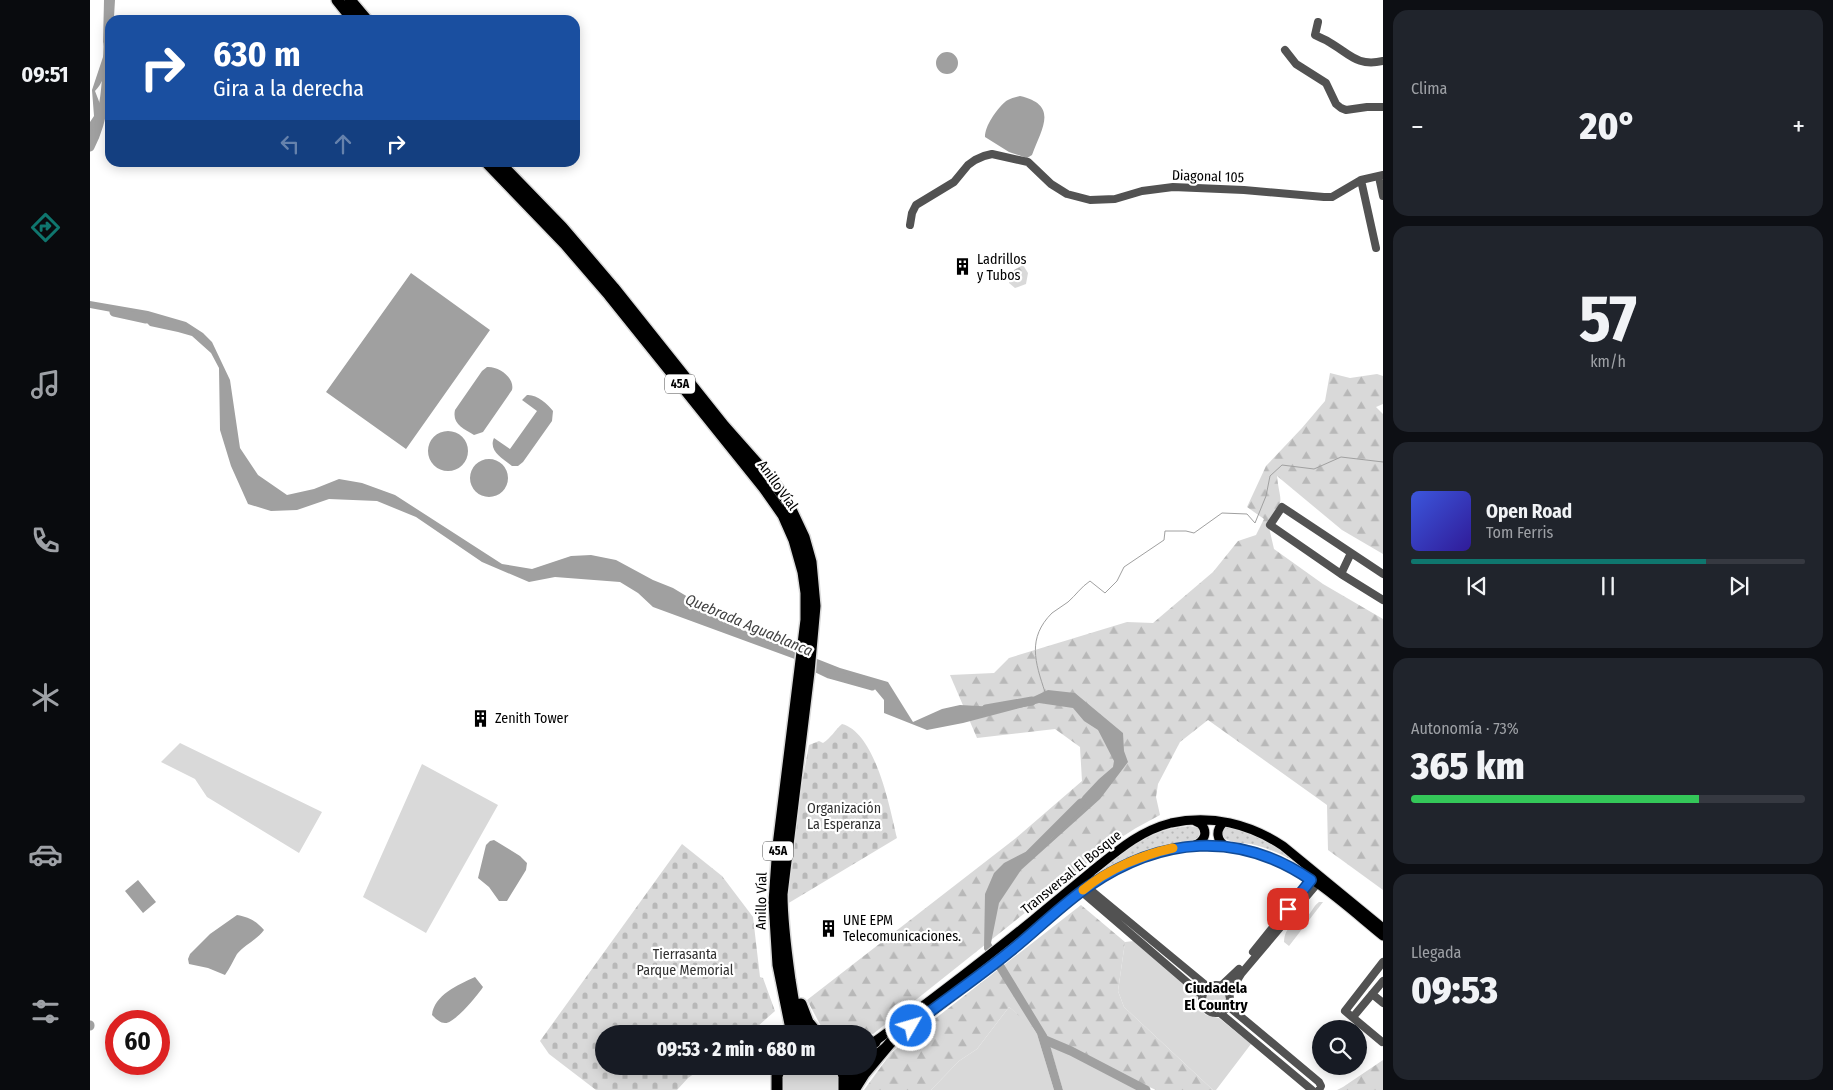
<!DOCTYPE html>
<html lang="es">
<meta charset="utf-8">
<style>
body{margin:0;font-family:"Fira Sans Condensed",sans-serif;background:#20242c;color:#f1f3f6;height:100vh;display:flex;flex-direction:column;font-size:19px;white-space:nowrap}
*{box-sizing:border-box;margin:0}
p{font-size:16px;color:#9ea1a6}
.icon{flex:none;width:28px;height:28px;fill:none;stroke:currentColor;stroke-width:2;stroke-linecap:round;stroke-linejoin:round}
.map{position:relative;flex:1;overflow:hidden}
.drawer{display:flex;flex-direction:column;gap:10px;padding:10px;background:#0d0f14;width:450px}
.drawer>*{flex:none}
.hud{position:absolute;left:15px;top:15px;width:475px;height:152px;border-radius:15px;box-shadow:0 2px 12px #0003;background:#1a4fa0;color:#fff;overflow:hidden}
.buttons{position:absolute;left:1222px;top:1020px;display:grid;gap:10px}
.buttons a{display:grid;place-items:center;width:55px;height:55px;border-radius:50%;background:#171b24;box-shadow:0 2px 12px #0003;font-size:25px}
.speed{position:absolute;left:15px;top:1010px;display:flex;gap:10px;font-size:25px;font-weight:700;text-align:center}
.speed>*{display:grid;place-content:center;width:65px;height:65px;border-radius:50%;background:#171b24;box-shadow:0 2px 12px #0003;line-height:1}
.speed .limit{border:8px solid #d22;background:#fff;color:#111}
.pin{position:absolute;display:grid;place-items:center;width:42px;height:42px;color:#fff;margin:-21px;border-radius:10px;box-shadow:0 2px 8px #0006}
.me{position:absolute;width:55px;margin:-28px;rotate:52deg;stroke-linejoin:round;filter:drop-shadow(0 0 4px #0008)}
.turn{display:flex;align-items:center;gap:18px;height:105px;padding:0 25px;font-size:22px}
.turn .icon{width:65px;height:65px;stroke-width:2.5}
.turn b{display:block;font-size:35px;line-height:42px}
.lanes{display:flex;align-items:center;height:48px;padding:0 25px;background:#0003;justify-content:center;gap:25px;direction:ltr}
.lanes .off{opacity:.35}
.big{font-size:38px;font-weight:800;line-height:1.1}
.drawer .tile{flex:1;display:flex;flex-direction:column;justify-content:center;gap:8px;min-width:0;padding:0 18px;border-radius:15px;background:#20242c}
.drawer .dial{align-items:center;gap:0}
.dial b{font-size:65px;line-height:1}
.song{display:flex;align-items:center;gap:15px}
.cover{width:60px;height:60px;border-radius:8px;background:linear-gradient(135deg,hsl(230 70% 55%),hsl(250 70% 35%))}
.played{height:5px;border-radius:2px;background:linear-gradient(90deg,#0f766e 75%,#363941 75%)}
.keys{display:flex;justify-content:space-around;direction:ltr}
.heat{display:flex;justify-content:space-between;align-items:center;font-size:28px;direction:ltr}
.charge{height:8px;border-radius:4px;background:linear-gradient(90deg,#34c759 73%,#363941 0)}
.trip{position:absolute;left:505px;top:1025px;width:282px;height:50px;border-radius:25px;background:#171b24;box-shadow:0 2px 12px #0003;font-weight:800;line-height:50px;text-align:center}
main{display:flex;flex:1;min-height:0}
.tab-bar{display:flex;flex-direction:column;width:90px;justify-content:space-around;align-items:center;background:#090b0e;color:#9ea1a6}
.tab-bar .icon{width:35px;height:35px}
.tab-bar .on{color:#0f766e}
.tab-bar b{font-size:22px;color:#f1f3f6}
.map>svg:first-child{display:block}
.green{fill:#d9d9d9}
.forest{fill:url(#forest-firs)}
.cemetery{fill:url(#cemetery-stones)}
.garden{fill:url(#garden-dots)}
.water{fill:#a0a0a0}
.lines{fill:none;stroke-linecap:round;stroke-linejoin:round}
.stream{stroke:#a0a0a0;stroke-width:1}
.river{stroke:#a0a0a0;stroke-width:9}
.major-casing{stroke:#dbdbdb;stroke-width:11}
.highway-casing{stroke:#dbdbdb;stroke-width:14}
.minor{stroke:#525252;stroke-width:8}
.major{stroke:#000;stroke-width:9}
.highway{stroke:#000;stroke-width:11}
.route-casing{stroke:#114b97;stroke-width:12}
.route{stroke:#1a73e8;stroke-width:9}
.slow{stroke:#f59e0b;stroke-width:9}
.labels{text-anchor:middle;stroke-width:4.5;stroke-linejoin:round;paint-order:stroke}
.shield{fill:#fff;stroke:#4c4c4c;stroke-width:1}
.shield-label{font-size:12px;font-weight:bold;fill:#000}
.street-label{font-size:14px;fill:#000;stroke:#fff}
.poi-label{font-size:14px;fill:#000;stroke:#fff;text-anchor:start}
.park-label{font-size:14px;fill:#303030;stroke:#fff}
.water-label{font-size:15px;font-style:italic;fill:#414141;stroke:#fff}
.neighbourhood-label{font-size:15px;font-weight:bold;fill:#000;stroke:#fff}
</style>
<main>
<nav class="tab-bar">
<b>09:51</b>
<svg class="icon on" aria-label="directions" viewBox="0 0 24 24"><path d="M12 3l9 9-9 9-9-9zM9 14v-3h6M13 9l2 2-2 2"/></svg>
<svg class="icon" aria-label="music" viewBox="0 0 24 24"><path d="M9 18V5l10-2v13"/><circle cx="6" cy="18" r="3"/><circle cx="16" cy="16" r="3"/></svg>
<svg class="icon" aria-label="phone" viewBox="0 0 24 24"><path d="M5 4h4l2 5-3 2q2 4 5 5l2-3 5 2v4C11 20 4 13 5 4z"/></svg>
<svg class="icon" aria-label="climate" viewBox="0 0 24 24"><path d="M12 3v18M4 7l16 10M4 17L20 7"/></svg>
<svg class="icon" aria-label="car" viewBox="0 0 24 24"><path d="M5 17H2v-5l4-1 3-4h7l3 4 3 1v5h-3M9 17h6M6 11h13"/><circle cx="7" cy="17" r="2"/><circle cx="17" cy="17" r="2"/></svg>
<svg class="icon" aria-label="filters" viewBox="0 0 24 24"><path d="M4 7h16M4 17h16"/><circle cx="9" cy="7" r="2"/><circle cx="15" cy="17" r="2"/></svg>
</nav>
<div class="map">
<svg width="1293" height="1090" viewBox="0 0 1293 1090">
<defs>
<pattern id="forest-firs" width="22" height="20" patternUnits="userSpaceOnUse" patternTransform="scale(1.25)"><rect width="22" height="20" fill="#d9d9d9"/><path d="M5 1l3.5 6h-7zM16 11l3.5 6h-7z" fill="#b8b8b8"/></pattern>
<pattern id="cemetery-stones" width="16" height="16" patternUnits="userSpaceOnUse" patternTransform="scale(1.25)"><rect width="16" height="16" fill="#d9d9d9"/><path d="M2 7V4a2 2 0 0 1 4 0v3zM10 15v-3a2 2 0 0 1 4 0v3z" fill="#b8b8b8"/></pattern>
<pattern id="garden-dots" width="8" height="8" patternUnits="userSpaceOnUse" patternTransform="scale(1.25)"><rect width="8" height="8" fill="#d9d9d9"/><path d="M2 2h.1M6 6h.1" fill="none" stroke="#b8b8b8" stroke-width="1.8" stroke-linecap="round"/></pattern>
</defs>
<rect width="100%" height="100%" fill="#fff"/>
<path class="green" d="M90 743 232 812 209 853 117 797 105 779 71 762Z
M332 764 408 805 336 933 273 897Z
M1229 902H1233L1199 946 1194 942C1195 925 1205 925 1216 917 1222 913 1223 906 1229 902Z
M1044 941 1108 995 1106 1004 1116 1015 1129 1018 1161 1044 1126 1090H1123L1034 1007 1028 991 1035 942Z
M1115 1000a11 11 0 1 1 22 0a11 11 0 1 1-22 0Z
M919 1007 941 1025 947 1034 964 1090H841L869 1061 887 1049Z
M959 1043 980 1051 1050 1090H973Z
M699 1066H742L748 1077V1090H693V1078Z"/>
<path class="forest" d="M933 265 938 273 936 284 925 288 919 283 924 270Z
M1240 373 1260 378 1287 374 1293 376V404L1286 407 1293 414V554L1252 530 1187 476C1190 504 1196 498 1178 523L1184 549 1233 584 1293 619V890L1238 850 1237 805 1118 720 1090 742 1068 784 1066 797 1070 815 1046 828 1024 842 783 1034H743L732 1028 717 1000 926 838 992 781 990 747 965 729 887 738 860 675 904 673 919 658 1037 622 1063 623 1123 572 1148 541 1166 535 1174 519 1157 507 1176 466 1212 428 1235 401Z
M991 905 1035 942 1028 991 1034 1007 1123 1090H1066L959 1042 919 1007 887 1049 869 1061 841 1090H774L801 1053Z
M1293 1060V1090H1247L1253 1087Z"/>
<path class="cemetery" d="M752 724C786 733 800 809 807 838L697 904 713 777 719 745 729 741 733 743C741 738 745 730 752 724Z
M592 844 632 876 663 917 670 977 673 978 685 1011 659 1034H514V1066H615L598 1078 587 1090H506L459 1054 450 1041Z"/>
<path class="garden" d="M1100 826 1109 828 1113 831 1109 840 1061 849 987 891C1012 869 1040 842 1073 831 1082 828 1092 827 1100 826Z
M1141 827C1171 832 1187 847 1210 865 1197 857 1181 849 1165 845 1154 842 1139 844 1131 836L1134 828Z"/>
<path class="water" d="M14 0H25L24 17 23 20H20C20 42 21 75 5 91L10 104 9 118 0 144V122L4 116 2 90 15 51 13 42Z
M846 63a11 11 0 1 1 22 0a11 11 0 1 1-22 0Z
M930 96C969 105 952 128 942 155L937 158 919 152 895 137C895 126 906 110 915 102 918 99 925 97 930 96Z
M321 273 400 330 316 449 236 392Z
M0 301 58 311 96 322 113 333 122 342 140 380 150 448 168 475 197 495 224 489 249 479 272 483 305 495 412 564 442 569 481 556 501 555 526 560 563 580 583 588 618 609 636 623 750 668 798 682 823 722 852 709 870 705 906 707 930 703 958 690 985 693 1033 733 1034 751 1038 762 1010 799 931 870 909 903 901 943 957 1035 973 1090H964L947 1034 894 949 895 894 904 873 914 863 961 839 978 819 993 796 1009 779 1023 767 1024 761 1008 730 994 721 983 708 949 703 873 723 837 730 794 713V700L784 688 563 607 548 593 530 582 465 577 439 582 392 562 326 517 287 501 239 499 207 510 181 511 158 504 141 466 130 430 129 368 121 353 102 336 88 332 60 326 55 321 43 316 0 308Z
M397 367C409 366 425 378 422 390L393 432 384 435C373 428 362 424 365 410L392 371Z
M437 395C446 394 458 404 463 411L462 421 433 462 428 466H422C413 459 398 451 404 438L420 449 447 411 432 400Z
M338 451a20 20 0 1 1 40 0a20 20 0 1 1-40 0Z
M380 478a19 19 0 1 1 38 0a19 19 0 1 1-38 0Z
M404 840 430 856 437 863 436 870 417 901H409L399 887 388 878 396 845 400 841Z
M48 880 66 902 53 913 35 891Z
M147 915C159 917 166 921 174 930 167 940 155 944 147 954 143 961 140 968 135 975L118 968 99 964 98 959 100 954 120 934Z
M385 977 393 987C388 995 364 1024 355 1023 350 1023 346 1019 342 1015 344 995 368 985 385 977Z"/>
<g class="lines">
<path class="stream" d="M955 692C945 662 937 638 962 613 967 609 973 606 978 602 986 595 991 587 1000 581L1015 593 1027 581 1034 567 1074 540 1075 531H1096L1104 533 1132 513 1157 514 1165 523 1176 496 1180 476 1192 465 1224 469 1251 457 1293 462"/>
<path class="river" d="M0 147C16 116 17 80 18 45
M24 312 56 319
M714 662 739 674 782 686
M896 709 942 701
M940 854 991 803
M0 1025V1026
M955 1040 981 1051 1056 1090"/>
<defs>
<path id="major" d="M1105 821 1111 824C1118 832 1115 841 1105 845
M1134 822C1125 830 1126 841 1137 847
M780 1045C835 1005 890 963 943 920 962 904 982 888 1001 872 1026 852 1049 831 1081 823 1121 814 1160 824 1193 846L1293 928
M779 1060C825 1024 872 990 917 954 945 932 970 906 999 886 1051 849 1109 835 1171 854 1218 869 1256 906 1293 936
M755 1090 762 1076 771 1066"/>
<path id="highway" d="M247 0 263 20
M260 0 277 20
M396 162 475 244 519 295 674 488 693 515 704 540 713 572 716 593V620L688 846 684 902 688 965 702 1034
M409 162 472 227 524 288 634 426 682 480 697 501 714 537 721 562 725 606 719 672 692 894C692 923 696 951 700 980 703 998 705 1017 713 1034
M711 1004 718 1022 728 1034
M779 1045 785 1042
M750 1066 754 1076V1090
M687 1090V1076L691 1066
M764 1090 774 1074 801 1042"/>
</defs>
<use href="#major" class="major-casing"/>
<use href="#highway" class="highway-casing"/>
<path class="minor" d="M1228 22 1225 35C1230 38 1235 39 1239 42 1260 54 1267 67 1293 61
M1195 50 1206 64 1236 83 1246 104 1251 108 1256 110 1277 107H1293
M1289 177 1293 196
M1271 180 1286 248
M820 225 822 213 826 205 864 182 878 165 885 160 894 156 902 154 938 162 961 184 977 194 1000 200 1025 199 1052 191 1083 187 1154 190 1234 197H1242L1271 180 1293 175
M1251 574 1261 553
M1293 574 1192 507 1180 525 1251 574 1293 600
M997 887 1118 987
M992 892 1112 995
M1163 952 1221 880
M1112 999a14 14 0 1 1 28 0a14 14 0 1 1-28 0Z
M1131 986 1149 969
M1139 993 1151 974 1227 884
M1282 994 1293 1003
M1138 1006 1229 1082 1231 1086 1229 1090
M1130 1013 1222 1090
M1263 1017 1293 981
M1292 1042 1255 1011 1293 962"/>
<use href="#major" class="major"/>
<use href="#highway" class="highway"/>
</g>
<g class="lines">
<defs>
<path id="route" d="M821 1026C853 1001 886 979 918 953 945 932 971 905 999 886 1071 837 1148 830 1221 880L1198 909"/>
</defs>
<use href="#route" class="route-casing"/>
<use href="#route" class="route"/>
<path class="slow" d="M993 890C1018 869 1052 855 1083 848"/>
</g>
<defs>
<symbol id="building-bare" viewBox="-9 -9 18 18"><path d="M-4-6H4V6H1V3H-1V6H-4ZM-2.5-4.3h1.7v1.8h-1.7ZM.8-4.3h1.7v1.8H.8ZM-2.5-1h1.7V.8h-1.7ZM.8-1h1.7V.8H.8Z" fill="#000" stroke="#fff" stroke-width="2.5" paint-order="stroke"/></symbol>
</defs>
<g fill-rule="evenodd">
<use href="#building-bare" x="860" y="254" width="25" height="25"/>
<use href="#building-bare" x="378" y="706" width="25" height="25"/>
<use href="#building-bare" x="726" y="916" width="25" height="25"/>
</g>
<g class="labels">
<g class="shield">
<rect x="575" y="374.5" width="30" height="19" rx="4"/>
<rect x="673" y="841.5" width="30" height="19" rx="4"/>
</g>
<g class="shield-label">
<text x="590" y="388">45A</text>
<text x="688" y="855">45A</text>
</g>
<g class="street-label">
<text transform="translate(1118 176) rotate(2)" y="5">Diagonal 105</text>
<text transform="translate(688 485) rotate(54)" y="5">Anillo Víal</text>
<text transform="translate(981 872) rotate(-39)" y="5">Transversal El Bosque</text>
<text transform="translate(671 901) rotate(-89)" y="5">Anillo Víal</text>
</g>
<g class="poi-label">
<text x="887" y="264">Ladrillos<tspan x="887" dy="16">y Tubos</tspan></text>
<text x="405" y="723">Zenith Tower</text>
<text x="753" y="925">UNE EPM<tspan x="753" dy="16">Telecomunicaciones.</tspan></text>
</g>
<g class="park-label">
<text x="754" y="813">Organización<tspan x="754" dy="16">La Esperanza</tspan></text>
<text x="595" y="959">Tierrasanta<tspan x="595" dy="16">Parque Memorial</tspan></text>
</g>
<g class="water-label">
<text transform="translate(659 625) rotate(23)" y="5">Quebrada Aguablanca</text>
</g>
<g class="neighbourhood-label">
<text x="1126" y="993">Ciudadela<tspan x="1126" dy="17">El Country</tspan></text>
</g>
</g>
</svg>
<div class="buttons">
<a><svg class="icon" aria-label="search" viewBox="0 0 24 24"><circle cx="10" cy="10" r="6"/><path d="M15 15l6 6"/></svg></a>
</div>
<div class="speed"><div class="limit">60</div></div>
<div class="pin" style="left:1198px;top:909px;background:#d93025"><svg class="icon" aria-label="arrive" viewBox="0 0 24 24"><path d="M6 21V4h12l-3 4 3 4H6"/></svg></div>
<svg class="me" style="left:821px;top:1026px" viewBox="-20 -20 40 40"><circle r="17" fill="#1a73e8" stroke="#fff" stroke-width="3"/><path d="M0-11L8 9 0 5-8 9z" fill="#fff"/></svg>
<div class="trip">09:53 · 2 min · 680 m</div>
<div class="hud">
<div class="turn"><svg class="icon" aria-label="right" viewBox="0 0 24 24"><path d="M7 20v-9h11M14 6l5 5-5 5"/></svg><div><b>630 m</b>Gira a la derecha</div></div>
<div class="lanes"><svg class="icon off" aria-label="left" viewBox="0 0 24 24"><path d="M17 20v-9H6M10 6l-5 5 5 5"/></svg><svg class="icon off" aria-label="ahead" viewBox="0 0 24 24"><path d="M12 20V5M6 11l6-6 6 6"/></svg><svg class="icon" aria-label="right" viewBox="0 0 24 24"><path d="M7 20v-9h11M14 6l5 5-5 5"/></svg></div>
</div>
</div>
<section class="drawer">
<div class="tile"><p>Clima</p>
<div class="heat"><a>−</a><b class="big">20°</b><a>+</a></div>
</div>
<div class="tile dial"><b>57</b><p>km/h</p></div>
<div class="tile">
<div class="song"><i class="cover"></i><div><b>Open Road</b><p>Tom Ferris</p></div></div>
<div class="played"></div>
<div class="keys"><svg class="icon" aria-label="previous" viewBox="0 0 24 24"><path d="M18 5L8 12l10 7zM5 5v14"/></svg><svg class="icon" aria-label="pause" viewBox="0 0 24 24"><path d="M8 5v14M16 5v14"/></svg><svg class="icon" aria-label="next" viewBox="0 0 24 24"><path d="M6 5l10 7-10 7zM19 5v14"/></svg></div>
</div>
<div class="tile"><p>Autonomía · 73%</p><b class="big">365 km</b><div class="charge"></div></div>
<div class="tile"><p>Llegada</p><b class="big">09:53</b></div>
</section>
</main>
